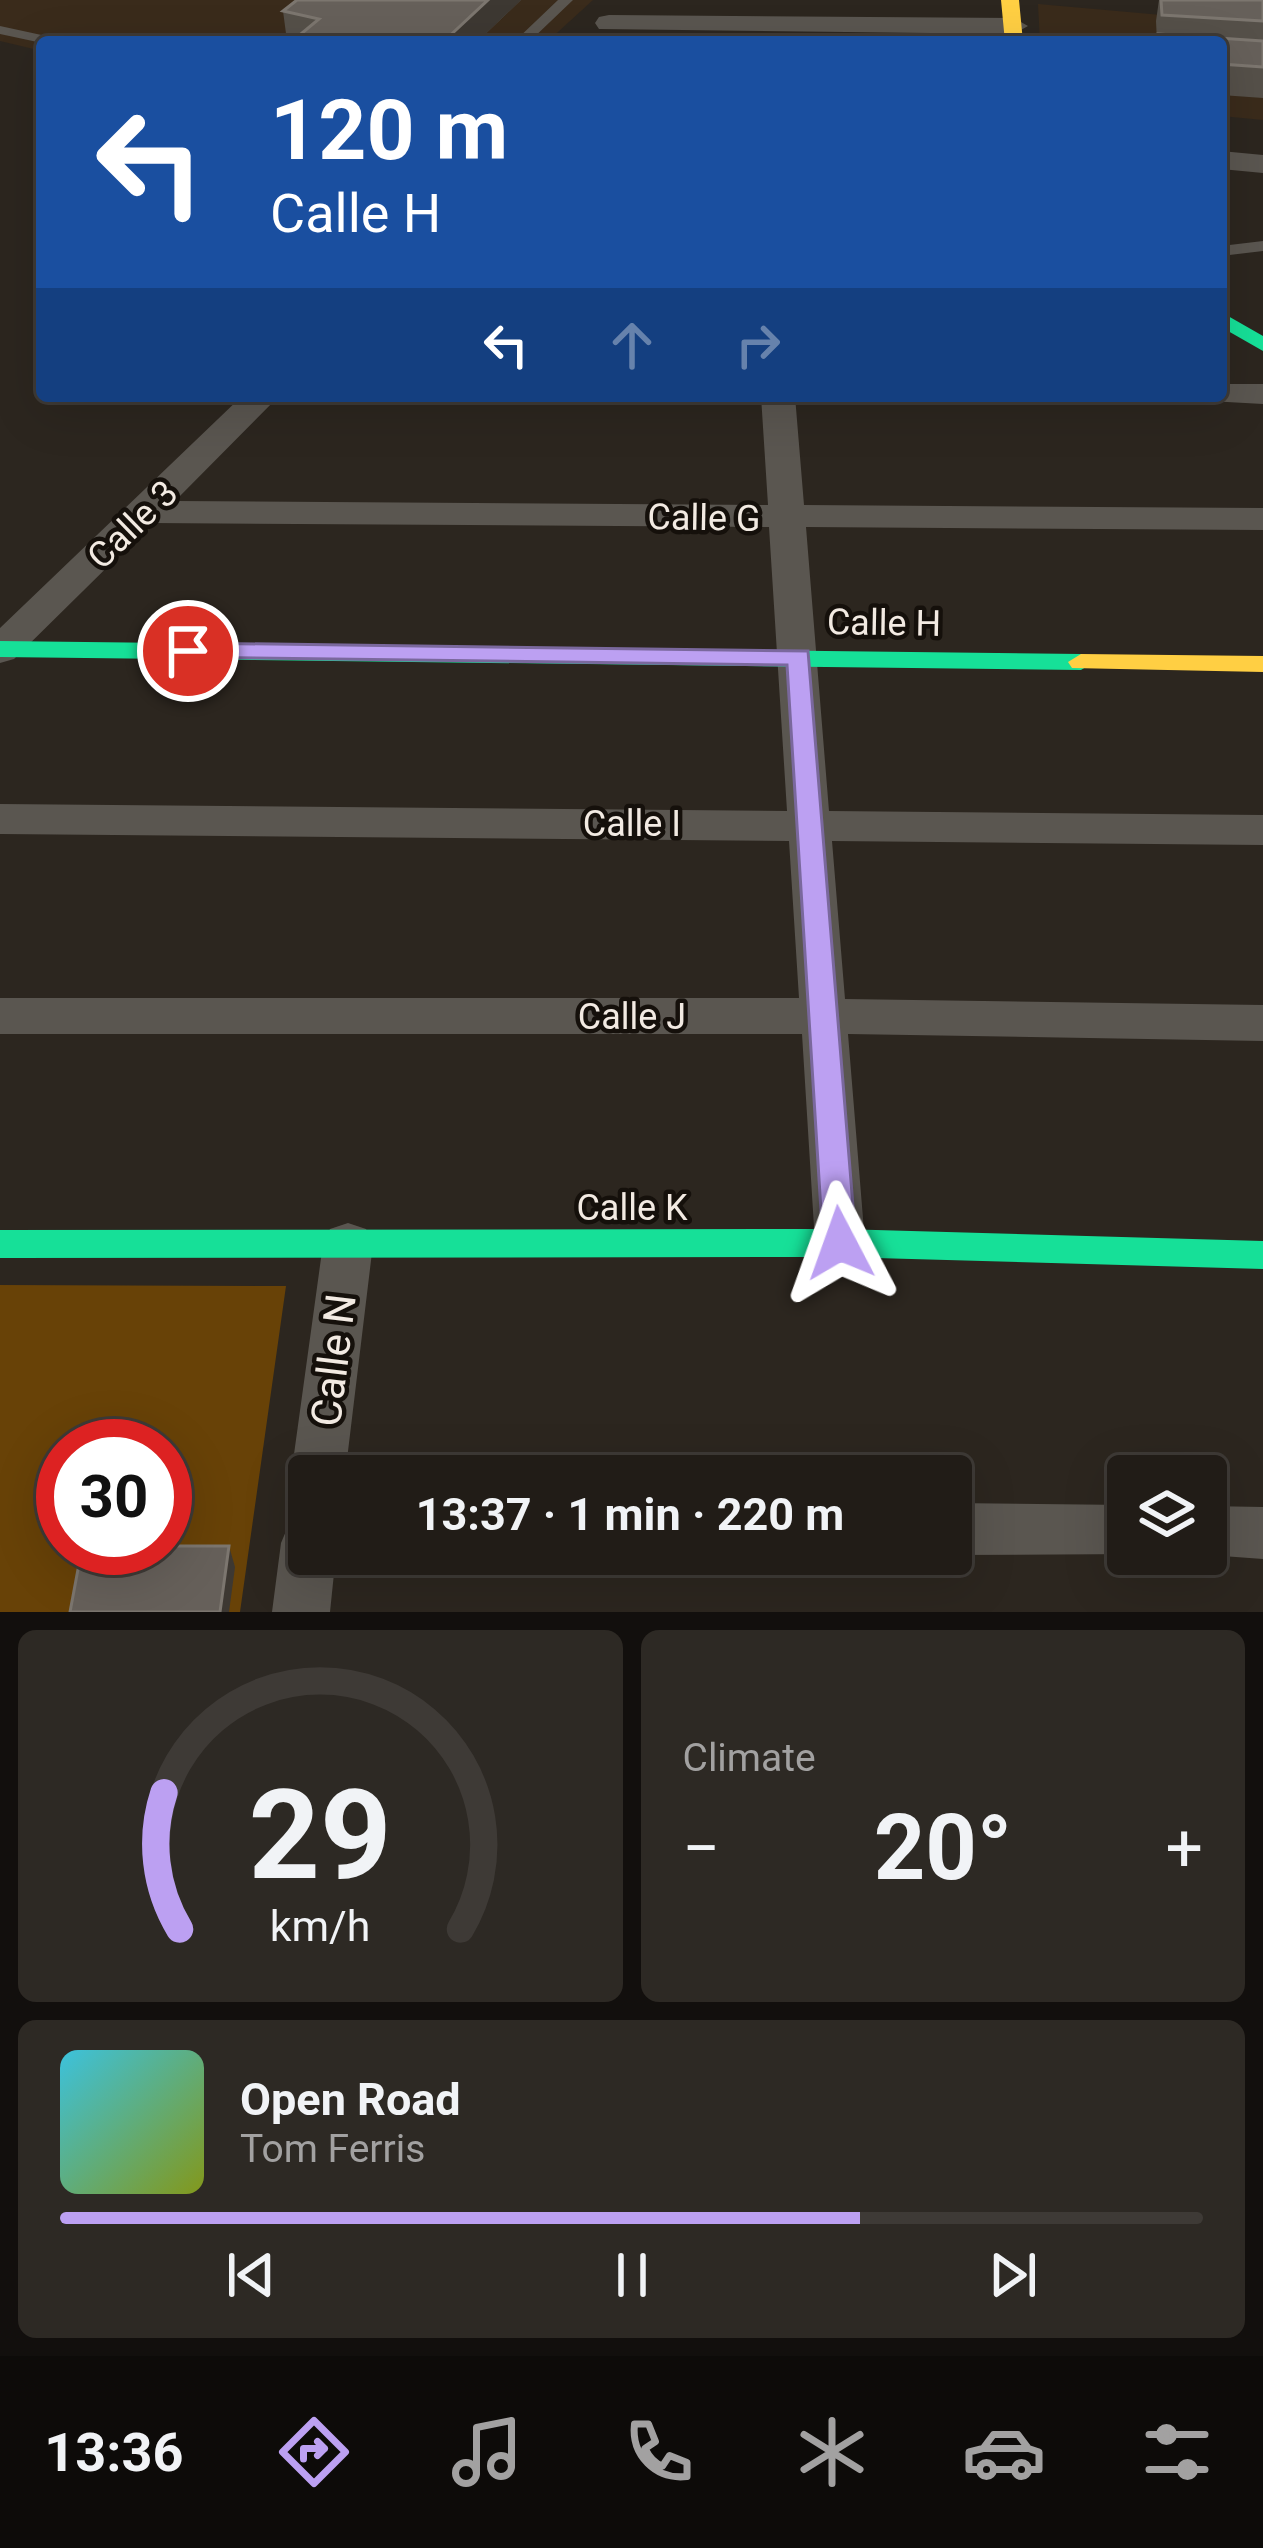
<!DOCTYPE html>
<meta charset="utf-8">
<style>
body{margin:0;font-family:Roboto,sans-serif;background:#2d2924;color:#f1f3f6;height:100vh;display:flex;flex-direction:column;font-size:45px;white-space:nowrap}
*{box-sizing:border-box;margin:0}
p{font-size:39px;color:#a2a1a1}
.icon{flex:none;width:66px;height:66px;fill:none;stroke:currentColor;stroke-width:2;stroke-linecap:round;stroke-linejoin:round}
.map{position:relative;height:1612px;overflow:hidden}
.panel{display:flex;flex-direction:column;gap:18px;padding:18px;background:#120f0d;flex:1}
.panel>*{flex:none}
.hud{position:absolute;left:36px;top:36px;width:1191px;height:366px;border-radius:12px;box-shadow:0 12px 48px #0002,0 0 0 3px #3e3a36;background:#1a4fa0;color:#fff;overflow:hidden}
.tools{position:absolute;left:1107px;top:1455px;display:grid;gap:24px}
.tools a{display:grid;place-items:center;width:120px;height:120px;border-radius:12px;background:#211c17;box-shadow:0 12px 48px #0002,0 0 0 3px #3e3a36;font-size:60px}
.speed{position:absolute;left:36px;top:1419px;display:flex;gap:24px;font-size:60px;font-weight:700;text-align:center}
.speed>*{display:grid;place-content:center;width:156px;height:156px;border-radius:50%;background:#211c17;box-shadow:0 12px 48px #0002,0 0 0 3px #3e3a36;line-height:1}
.speed .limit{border:18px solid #d22;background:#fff;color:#111}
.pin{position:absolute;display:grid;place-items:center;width:102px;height:102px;color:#fff;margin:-51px;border:6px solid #fff;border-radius:50%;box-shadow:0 3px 12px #0007}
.me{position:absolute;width:132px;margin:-66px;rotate:356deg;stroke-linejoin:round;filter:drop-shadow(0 0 9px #0008)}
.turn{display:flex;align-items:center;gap:42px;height:252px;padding:0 36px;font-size:54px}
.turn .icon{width:156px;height:156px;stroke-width:2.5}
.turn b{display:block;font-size:84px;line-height:102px}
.lanes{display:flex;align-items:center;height:114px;padding:0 36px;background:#0003;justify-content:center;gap:60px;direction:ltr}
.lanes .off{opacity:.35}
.big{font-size:90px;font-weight:700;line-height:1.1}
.panel .tile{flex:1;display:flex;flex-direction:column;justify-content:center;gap:18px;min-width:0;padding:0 42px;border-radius:18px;background:#2d2924}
.panel .dial{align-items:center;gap:0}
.dial svg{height:312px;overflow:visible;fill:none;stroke:#3e3a36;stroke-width:7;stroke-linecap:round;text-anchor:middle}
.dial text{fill:#f1f3f6;stroke:none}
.song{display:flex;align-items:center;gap:36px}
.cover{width:144px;height:144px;border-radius:18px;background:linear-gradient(135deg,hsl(190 70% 55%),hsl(70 70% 35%))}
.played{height:12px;border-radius:6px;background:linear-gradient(90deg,#bca0f2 70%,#3e3a36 70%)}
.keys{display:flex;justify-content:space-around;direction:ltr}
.heat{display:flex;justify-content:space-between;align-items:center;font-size:66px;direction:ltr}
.panel .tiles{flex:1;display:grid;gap:18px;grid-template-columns:1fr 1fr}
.tile:last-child{grid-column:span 2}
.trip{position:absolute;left:288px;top:1455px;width:684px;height:120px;border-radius:12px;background:#211c17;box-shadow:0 12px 48px #0002,0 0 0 3px #3e3a36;font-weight:700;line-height:120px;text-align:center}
.dock{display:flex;height:192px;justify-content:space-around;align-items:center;background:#0d0b09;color:#a2a1a1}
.dock .icon{width:84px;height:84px}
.dock .selected{color:#bca0f2}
.dock b{font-size:54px;color:#f1f3f6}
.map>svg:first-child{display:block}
.built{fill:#3a2b1b}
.green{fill:#684207;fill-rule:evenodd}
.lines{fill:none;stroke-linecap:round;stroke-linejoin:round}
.lane{fill:#5a5650;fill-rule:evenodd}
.street{fill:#5a5650;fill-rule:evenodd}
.fast{fill:#16e098;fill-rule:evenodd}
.slow{fill:#ffcf43;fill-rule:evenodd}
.wall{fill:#555049}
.shaded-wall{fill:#3d3832}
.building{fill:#66605a;stroke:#7c766f;stroke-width:3}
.route{fill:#bca0f2;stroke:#7a689d;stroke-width:3}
.labels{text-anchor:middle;stroke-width:9;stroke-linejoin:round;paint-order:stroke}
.street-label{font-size:36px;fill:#f2eae2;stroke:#15100b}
.near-street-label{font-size:42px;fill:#f2eae2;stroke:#15100b}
</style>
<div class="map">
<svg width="1263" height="1612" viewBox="0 0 1263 1612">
<rect width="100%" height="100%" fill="#2c261f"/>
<path class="built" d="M0 0H593L547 42H42V51L0 41Z
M1038 4 1263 24V120L1221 116V42H1040Z"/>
<path class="green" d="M0 1285 286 1286 240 1612H0ZM63 1446H165V1548H63Z"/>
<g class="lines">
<path class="lane" d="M558 0H573L529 42H514Z
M0 26 60 39 62 42 42 43 0 34Z
M1263 241V251L1221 256V246Z"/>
<path class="street" d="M609 15 1014 18 1028 26 1014 34 599 29 595 23 599 17Z
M1221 151 1263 155V173L1221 169Z
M1221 384H1263V404L1209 401 1205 396H1221Z
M242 396H279L175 501 768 505 761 396H795L804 505 1263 508V530L806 527 829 811 1263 815V845L832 841 845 999 1263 1005V1041L848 1034 865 1243 858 1258 840 1264 822 1258 815 1243 802 1034H0V998H799L789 841 0 834V804L787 811 769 527 152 523 14 659 0 663V628Z
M348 1223 366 1229 373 1244 345 1476H309V1498L299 1494 291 1476 323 1244 330 1229Z
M951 1503 1128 1505V1554H1136L951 1555Z
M1206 1506 1263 1507V1559L1195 1554H1206Z
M309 1517V1554H336L330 1612H272L281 1543 289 1524Z"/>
<path class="fast" d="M1221 312 1263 336V351L1221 327Z
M0 641 1081 654 1094 662 1081 670 0 657Z
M840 1229 1263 1241V1269L840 1257 0 1258V1230Z"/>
<path class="slow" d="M1001 0H1019L1023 42H1005Z
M1081 654 1263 656V672L1072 668 1068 662Z"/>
</g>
<path class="wall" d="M297 0H521L477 42H291L287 41 283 11Z
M1159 0H1263V98L1221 95V42H1157L1156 21Z"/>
<path class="shaded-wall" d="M488 0H521L477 42H443Z
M229 1546 235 1567 229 1612H220Z"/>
<path class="building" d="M297 0H488L443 42H427L396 35 389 42H312L296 38 319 19 283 11Z
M1161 0H1263V21L1162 15Z
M1158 34 1263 41V67L1221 64V42H1158Z
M165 1546H229L220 1612H70L82 1548H165Z"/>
<path class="route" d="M188 643 808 651 856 1243 851 1252 840 1256 828 1252 823 1243 787 665 179 657 176 651 179 645Z"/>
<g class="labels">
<g class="street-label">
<text transform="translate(704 517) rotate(1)" y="13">Calle G</text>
<text transform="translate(132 524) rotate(-44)" y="13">Calle 3</text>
<text transform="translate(884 622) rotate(1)" y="13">Calle H</text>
<text x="632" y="836">Calle I</text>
<text x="632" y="1029">Calle J</text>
<text x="632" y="1220">Calle K</text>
</g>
<g class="near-street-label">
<text transform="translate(333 1360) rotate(-83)" y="15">Calle N</text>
</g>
</g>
</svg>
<div class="tools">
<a><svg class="icon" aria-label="layers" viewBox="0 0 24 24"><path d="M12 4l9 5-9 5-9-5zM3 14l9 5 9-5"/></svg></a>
</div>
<div class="speed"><div class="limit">30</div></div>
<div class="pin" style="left:188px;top:651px;background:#d93025"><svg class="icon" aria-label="arrive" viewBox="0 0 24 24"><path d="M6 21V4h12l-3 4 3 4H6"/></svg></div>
<svg class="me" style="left:840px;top:1243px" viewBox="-20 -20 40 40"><path d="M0-17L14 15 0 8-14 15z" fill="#bca0f2" stroke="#fff" stroke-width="4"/></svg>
<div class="trip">13:37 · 1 min · 220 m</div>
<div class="hud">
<div class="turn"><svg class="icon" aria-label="left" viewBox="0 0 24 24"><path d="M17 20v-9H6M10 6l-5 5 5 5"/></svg><div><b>120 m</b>Calle H</div></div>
<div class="lanes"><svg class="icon" aria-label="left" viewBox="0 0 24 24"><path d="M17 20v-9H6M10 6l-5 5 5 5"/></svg><svg class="icon off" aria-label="ahead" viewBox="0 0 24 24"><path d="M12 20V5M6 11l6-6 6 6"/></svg><svg class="icon off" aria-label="right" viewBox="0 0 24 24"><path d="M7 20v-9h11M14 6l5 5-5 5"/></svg></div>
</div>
</div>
<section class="panel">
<div class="tiles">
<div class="tile dial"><svg viewBox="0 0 100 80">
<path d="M14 69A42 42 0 1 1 86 69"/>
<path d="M14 69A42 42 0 0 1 10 34" stroke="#bca0f2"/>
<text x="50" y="56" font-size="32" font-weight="700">29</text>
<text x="50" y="72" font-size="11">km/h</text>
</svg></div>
<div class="tile"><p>Climate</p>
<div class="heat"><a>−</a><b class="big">20°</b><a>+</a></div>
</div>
<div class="tile">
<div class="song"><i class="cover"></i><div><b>Open Road</b><p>Tom Ferris</p></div></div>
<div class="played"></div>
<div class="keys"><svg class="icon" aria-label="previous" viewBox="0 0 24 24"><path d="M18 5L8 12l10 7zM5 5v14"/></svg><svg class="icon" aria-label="pause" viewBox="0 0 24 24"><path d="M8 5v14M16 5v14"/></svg><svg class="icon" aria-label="next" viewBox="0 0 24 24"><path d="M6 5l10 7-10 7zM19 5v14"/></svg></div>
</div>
</div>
</section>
<nav class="dock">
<b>13:36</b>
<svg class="icon selected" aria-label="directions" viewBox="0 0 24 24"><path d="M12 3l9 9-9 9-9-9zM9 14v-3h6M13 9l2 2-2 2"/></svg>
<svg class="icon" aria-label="music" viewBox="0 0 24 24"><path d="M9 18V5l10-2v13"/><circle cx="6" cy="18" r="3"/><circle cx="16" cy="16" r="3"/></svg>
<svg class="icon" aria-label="phone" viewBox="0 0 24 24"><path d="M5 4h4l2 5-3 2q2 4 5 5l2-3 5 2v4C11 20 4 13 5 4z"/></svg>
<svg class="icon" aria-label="climate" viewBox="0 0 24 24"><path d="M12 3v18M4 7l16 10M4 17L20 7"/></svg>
<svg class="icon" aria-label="car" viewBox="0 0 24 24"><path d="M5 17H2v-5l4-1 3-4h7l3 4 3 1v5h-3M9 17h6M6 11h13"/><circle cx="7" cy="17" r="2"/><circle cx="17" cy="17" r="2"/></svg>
<svg class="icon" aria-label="filters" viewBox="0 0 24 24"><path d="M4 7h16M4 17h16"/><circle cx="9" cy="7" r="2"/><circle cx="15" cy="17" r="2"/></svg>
</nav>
